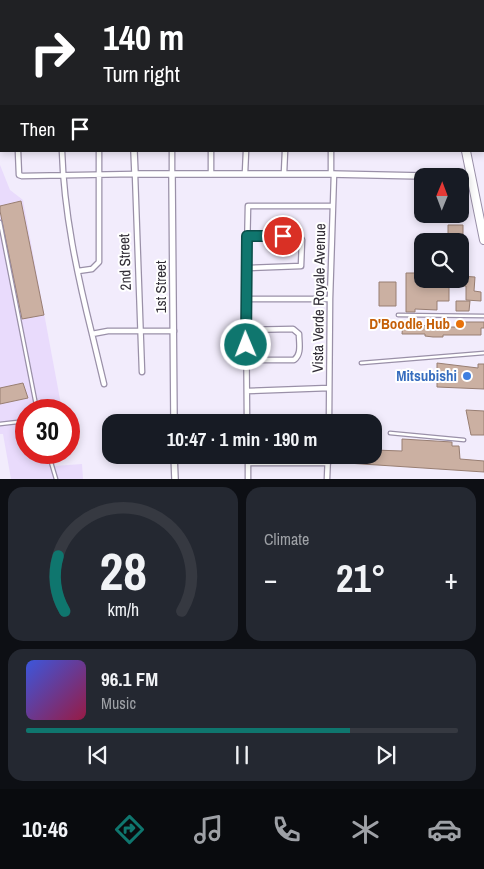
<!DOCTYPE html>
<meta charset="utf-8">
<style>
body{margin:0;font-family:"Archivo Narrow",sans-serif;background:#242831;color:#f1f3f6;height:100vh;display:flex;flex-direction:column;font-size:19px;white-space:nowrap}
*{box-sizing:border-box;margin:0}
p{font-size:16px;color:#9ea1a6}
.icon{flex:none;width:28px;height:28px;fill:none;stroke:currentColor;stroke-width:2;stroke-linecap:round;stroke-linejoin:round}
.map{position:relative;height:479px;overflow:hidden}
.details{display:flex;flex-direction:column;gap:8px;padding:8px;background:#0d0f14;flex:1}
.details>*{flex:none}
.hud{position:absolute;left:0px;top:0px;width:485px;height:152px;box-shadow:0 2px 8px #0003;background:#202124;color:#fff;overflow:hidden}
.needle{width:32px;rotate:1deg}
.buttons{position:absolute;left:414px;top:168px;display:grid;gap:10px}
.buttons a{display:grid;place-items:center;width:55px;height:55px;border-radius:10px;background:#171b24;box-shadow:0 2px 8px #0003;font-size:25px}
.speed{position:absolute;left:15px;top:399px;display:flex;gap:10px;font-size:25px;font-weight:700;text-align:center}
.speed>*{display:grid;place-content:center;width:65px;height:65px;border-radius:50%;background:#171b24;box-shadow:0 2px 8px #0003;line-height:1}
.speed .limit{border:8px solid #d22;background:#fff;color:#111}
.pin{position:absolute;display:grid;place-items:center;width:42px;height:42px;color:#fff;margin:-21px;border:2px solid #fff;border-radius:50%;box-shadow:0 1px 5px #0007}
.me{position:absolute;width:55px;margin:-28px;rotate:359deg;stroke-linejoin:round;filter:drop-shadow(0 0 4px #0008)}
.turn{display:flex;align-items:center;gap:18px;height:105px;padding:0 20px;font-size:22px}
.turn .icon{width:65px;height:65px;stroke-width:2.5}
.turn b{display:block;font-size:35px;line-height:42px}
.then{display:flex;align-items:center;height:48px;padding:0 20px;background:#0003;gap:10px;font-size:19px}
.big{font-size:38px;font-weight:800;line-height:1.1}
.details .tile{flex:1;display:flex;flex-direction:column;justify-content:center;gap:8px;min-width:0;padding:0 18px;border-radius:15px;background:#242831}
.details .dial{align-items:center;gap:0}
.dial svg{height:130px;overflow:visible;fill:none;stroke:#363941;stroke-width:7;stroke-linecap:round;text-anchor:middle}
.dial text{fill:#f1f3f6;stroke:none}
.song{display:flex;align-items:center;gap:15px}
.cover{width:60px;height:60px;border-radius:8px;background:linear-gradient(135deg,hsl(230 70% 55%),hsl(340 70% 35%))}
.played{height:5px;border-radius:2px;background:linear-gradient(90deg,#0f766e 75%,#363941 75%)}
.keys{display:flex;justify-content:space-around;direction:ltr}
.heat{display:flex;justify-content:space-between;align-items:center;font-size:28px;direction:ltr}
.details .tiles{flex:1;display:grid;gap:8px;grid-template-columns:1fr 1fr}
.tile:last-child{grid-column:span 2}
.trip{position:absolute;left:102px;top:414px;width:280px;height:50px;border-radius:15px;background:#171b24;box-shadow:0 2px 8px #0003;font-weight:800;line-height:50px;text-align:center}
.dock{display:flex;height:80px;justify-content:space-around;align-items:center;background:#090b0e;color:#9ea1a6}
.dock .icon{width:35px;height:35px}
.dock .on{color:#0f766e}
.dock b{font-size:22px;color:#f1f3f6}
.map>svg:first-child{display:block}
.built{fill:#e9dbfc}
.building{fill:#cbb0a2;stroke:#987e72}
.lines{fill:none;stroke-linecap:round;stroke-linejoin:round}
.service-casing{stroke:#9a90a8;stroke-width:5}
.minor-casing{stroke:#9a90a8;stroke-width:7}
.tertiary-casing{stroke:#9a90a8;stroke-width:8}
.primary-casing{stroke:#9a90a8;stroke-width:10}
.service{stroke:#fff;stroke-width:2.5}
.minor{stroke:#fff;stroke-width:4.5}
.tertiary{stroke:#fff;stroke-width:5.5}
.primary{stroke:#fff;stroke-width:8}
.route-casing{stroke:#0a4d48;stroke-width:12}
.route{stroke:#0f766e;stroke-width:9}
.food-dot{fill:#e8710a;stroke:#fff;stroke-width:2}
.shop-dot{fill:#3f7fe0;stroke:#fff;stroke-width:2}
.labels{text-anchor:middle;stroke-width:4;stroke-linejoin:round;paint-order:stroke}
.street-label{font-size:15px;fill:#322e37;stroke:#fff}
.food-label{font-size:15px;font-weight:bold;fill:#c56008;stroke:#fff;text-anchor:end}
.shop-label{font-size:15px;font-weight:bold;fill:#366cbe;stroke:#fff;text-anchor:end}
</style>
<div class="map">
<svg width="484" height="479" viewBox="0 0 484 479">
<rect width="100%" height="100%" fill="#f2ecfc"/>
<path class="built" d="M0 165 10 190 23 200 62 410H26V452L53 453 54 466 82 464 83 479H11L3 434H0Z"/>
<path class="building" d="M21 201 44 315 22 319 0 211V206Z
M448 225H463V239L464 247H466V254H460V241H448Z
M406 273H415V276H422V279H449V301H437V310L415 309V312H406Z
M460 276 475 277 474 291 481 292V301L466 300V286H457V279H460Z
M379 282H396V306H379Z
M456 301H470L469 311H456Z
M403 322H412V326L442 325V327H456V322H484V328H481V335H443V337H433L425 336V334H402Z
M437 363 478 368V364H484V389L437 387Z
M23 383 28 398 0 404V388Z
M466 410 484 411V435H471Z
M402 439 452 442V446H459L460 459 484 461V472L347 463 348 455H374V450L402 451Z"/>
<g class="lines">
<defs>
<path id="service" d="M8 0H19
M120 0 122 1
M484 129V128
M0 222 37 410
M398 315 484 316
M361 363 484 353
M0 424 26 421
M390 433 464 440
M48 452 56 479"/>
<path id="minor" d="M75 0V1
M170 0V1
M210 1V0
M244 1V0
M288 1V0
M333 1V0
M0 79H1
M18 151 19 175 22 176 135 174 142 372
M62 151C64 213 77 274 92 334L108 331H174
M172 151V175
M211 151V174
M331 151V174
M245 173 246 151
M284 173 285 151
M247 268 301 266 302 240 300 236H247
M78 271 92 269 99 262V151
M246 299H330
M246 330 293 329 299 334C299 343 302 354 294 360H247
M92 334 104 384
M247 391 329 388
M247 422 246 299 248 206H333
M329 422 330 299 334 174
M248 455V479
M248 463H328
M327 479 328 455"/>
<path id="tertiary" d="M133 0V1
M134 151 135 174H331L423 176
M172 175 174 422
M460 178H471
M174 455 175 479"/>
<path id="primary" d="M431 0V1
M441 0 442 1
M466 151 484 240"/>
</defs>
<use href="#service" class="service-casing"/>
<use href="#minor" class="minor-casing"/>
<use href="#tertiary" class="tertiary-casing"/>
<use href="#primary" class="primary-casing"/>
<use href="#service" class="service"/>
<use href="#minor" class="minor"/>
<use href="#tertiary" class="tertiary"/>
<use href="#primary" class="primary"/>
</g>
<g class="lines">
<defs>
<path id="route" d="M246 345 247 236H283"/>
</defs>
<use href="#route" class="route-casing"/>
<use href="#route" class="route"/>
</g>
<circle class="food-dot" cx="460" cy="324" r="5"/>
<circle class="shop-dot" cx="467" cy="376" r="5"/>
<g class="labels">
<g class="street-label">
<text transform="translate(125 262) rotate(-92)" y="5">2nd Street</text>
<text transform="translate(161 287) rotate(-90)" y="5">1st Street</text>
<text transform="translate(319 298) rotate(-89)" y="5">Vista Verde Royale Avenue</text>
</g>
<g class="food-label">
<text x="450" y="329">D'Boodle Hub</text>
</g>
<g class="shop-label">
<text x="457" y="381">Mitsubishi</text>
</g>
</g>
</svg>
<div class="buttons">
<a><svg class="needle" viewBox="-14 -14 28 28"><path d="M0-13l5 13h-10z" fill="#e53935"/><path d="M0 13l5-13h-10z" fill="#9ea1a6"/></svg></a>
<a><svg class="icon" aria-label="search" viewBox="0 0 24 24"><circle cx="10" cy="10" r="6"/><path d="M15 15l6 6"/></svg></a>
</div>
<div class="speed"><div class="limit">30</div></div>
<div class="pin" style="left:283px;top:236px;background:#d93025"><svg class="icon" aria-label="arrive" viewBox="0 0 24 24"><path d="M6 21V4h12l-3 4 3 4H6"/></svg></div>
<svg class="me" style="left:246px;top:345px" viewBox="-20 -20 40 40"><circle r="17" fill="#0f766e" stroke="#fff" stroke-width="3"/><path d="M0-11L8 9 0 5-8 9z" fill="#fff"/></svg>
<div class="trip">10:47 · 1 min · 190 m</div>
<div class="hud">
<div class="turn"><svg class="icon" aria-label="right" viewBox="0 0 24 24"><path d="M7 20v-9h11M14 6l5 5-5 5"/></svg><div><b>140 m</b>Turn right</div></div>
<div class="then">Then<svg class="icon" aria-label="arrive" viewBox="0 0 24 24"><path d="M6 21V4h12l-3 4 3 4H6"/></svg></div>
</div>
</div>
<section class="details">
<div class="tiles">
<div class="tile dial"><svg viewBox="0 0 100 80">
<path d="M14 69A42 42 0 1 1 86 69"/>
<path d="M14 69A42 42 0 0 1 10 35" stroke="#0f766e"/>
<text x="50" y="56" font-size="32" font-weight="700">28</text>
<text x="50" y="72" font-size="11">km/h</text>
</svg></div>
<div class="tile"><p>Climate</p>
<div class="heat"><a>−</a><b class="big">21°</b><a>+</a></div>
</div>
<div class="tile">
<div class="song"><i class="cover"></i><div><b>96.1 FM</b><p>Music</p></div></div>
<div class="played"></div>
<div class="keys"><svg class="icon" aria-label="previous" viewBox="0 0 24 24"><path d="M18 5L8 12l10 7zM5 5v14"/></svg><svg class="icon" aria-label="pause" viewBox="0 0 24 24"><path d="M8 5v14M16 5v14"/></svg><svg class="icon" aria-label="next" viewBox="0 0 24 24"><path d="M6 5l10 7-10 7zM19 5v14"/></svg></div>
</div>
</div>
</section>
<nav class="dock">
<b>10:46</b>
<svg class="icon on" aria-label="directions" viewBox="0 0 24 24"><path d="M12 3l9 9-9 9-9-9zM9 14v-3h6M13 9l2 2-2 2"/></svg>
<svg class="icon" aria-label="music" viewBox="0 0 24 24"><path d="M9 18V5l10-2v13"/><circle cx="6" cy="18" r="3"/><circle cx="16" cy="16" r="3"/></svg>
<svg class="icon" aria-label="phone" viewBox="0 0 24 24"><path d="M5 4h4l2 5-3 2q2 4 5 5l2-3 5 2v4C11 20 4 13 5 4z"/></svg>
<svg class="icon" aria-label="climate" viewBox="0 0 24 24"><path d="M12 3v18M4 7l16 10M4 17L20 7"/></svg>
<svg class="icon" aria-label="car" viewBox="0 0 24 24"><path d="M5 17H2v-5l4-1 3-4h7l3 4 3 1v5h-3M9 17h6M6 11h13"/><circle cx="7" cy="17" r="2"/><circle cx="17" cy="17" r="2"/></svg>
</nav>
